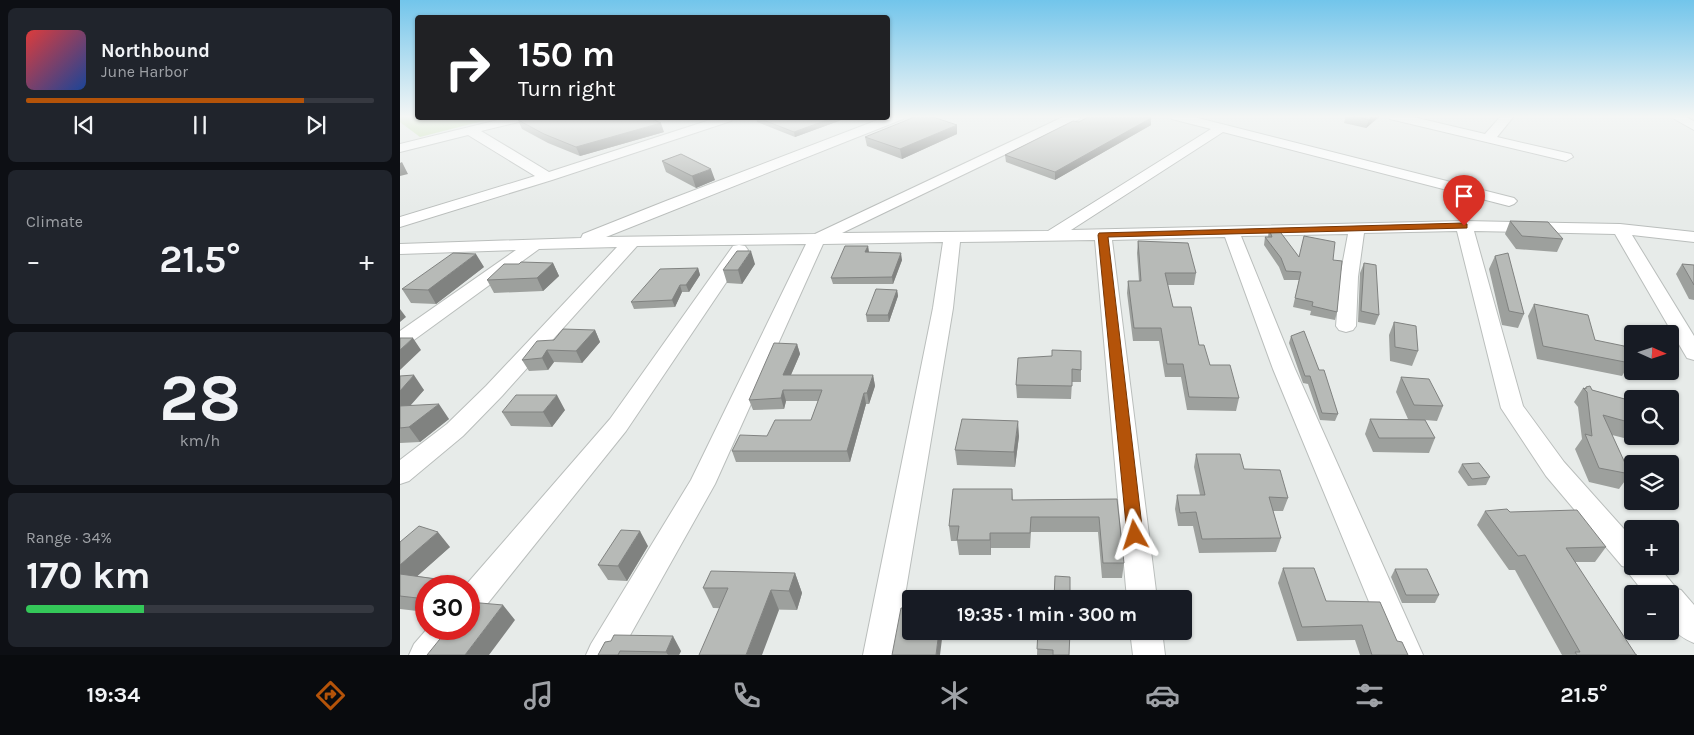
<!DOCTYPE html>
<meta charset="utf-8">
<style>
body{margin:0;font-family:Karla,sans-serif;background:#20242c;color:#f1f3f6;height:100vh;display:flex;flex-direction:column;font-size:19px;white-space:nowrap}
*{box-sizing:border-box;margin:0}
p{font-size:16px;color:#9ea1a6}
.icon{flex:none;width:28px;height:28px;fill:none;stroke:currentColor;stroke-width:2;stroke-linecap:round;stroke-linejoin:round}
.map{position:relative;flex:1;overflow:hidden}
.drawer{display:flex;flex-direction:column;gap:8px;padding:8px;background:#0d0f14;width:400px}
.drawer>*{flex:none}
.guide{position:absolute;left:15px;top:15px;width:475px;height:105px;border-radius:5px;box-shadow:0 1px 4px #0004;background:#202124;color:#fff;overflow:hidden}
.needle{width:32px;rotate:93deg}
.controls{position:absolute;left:1224px;top:325px;display:grid;gap:10px}
.controls a{display:grid;place-items:center;width:55px;height:55px;border-radius:5px;background:#171b24;box-shadow:0 1px 4px #0004;font-size:25px}
.speed{position:absolute;left:15px;top:575px;display:flex;gap:10px;font-size:25px;font-weight:700;text-align:center}
.speed>*{display:grid;place-content:center;width:65px;height:65px;border-radius:50%;background:#171b24;box-shadow:0 1px 4px #0004;line-height:1}
.speed .limit{border:8px solid #d22;background:#fff;color:#111}
.pin{position:absolute;display:grid;place-items:center;width:42px;height:42px;color:#fff;margin:-51px -21px;border-radius:50% 50% 50% 0;rotate:-45deg;box-shadow:0 0 5px #0007}
.pin .icon{rotate:45deg}
.me{position:absolute;width:55px;margin:-28px;rotate:354deg;stroke-linejoin:round;filter:drop-shadow(0 0 4px #0008)}
.turn{display:flex;align-items:center;gap:18px;height:105px;padding:0 20px;font-size:22px}
.turn .icon{width:65px;height:65px;stroke-width:2.5}
.turn b{display:block;font-size:35px;line-height:42px}
.big{font-size:38px;font-weight:700;line-height:1.1}
.drawer .widget{flex:1;display:flex;flex-direction:column;justify-content:center;gap:8px;min-width:0;padding:0 18px;border-radius:8px;background:#20242c}
.drawer .dial{align-items:center;gap:0}
.dial b{font-size:65px;line-height:1}
.song{display:flex;align-items:center;gap:15px}
.cover{width:60px;height:60px;border-radius:8px;background:linear-gradient(135deg,hsl(0 70% 55%),hsl(220 70% 35%))}
.played{height:5px;border-radius:2px;background:linear-gradient(90deg,#b45309 80%,#363941 80%)}
.keys{display:flex;justify-content:space-around;direction:ltr}
.heat{display:flex;justify-content:space-between;align-items:center;font-size:28px;direction:ltr}
.charge{height:8px;border-radius:4px;background:linear-gradient(90deg,#34c759 34%,#363941 0)}
.trip{position:absolute;left:502px;top:590px;width:290px;height:50px;border-radius:5px;background:#171b24;box-shadow:0 1px 4px #0004;font-weight:700;line-height:50px;text-align:center}
.dock{display:flex;height:80px;justify-content:space-around;align-items:center;background:#090b0e;color:#9ea1a6}
.dock .icon{width:35px;height:35px}
.dock .on{color:#b45309}
.dock b{font-size:22px;color:#f1f3f6}
main{display:flex;flex:1;min-height:0}
.map>svg:first-child{display:block}
.green{fill:#bddd9f}
.lines{fill:none;stroke-linecap:round;stroke-linejoin:round}
.minor-casing{stroke:#babebc;stroke-width:2}
.minor{fill:#fff;fill-rule:evenodd}
.wall{fill:#9da09d}
.shaded-wall{fill:#808280}
.building{fill:#b7bab7;stroke:#808280}
.route{fill:#b45309;stroke:#753606}
</style>
<main>
<section class="drawer">
<div class="widget">
<div class="song"><i class="cover"></i><div><b>Northbound</b><p>June Harbor</p></div></div>
<div class="played"></div>
<div class="keys"><svg class="icon" aria-label="previous" viewBox="0 0 24 24"><path d="M18 5L8 12l10 7zM5 5v14"/></svg><svg class="icon" aria-label="pause" viewBox="0 0 24 24"><path d="M8 5v14M16 5v14"/></svg><svg class="icon" aria-label="next" viewBox="0 0 24 24"><path d="M6 5l10 7-10 7zM19 5v14"/></svg></div>
</div>
<div class="widget"><p>Climate</p>
<div class="heat"><a>−</a><b class="big">21.5°</b><a>+</a></div>
</div>
<div class="widget dial"><b>28</b><p>km/h</p></div>
<div class="widget"><p>Range · 34%</p><b class="big">170 km</b><div class="charge"></div></div>
</section>
<div class="map">
<svg width="1294" height="655" viewBox="0 0 1294 655">
<rect width="100%" height="100%" fill="#e7ebe9"/>
<path class="green" d="M0 116H17L18 118H94L20 137 0 122Z"/>
<g class="lines">
<defs>
<path id="minor" d="M488 116H505L503 119 206 237 415 234 665 116H681L679 119 442 233 648 231 811 129 772 119 770 116H790L1114 198 1117 201 1114 204 1109 206 823 132 671 230 1064 221 1220 224 1294 232V242L1232 235 1294 336V360L1287 358 1284 353 1215 234 1074 231 1123 406 1164 462 1232 538V566H1258L1277 589 1281 590 1294 605V643C1267 632 1270 619 1270 594H1245L1230 575 1226 567 1222 566 1146 476 1101 408 1057 231 964 233 958 277 956 326 953 330 946 332 939 330 936 326 940 277 948 234 841 236 895 369 1023 655H991L873 369 825 237 712 240 757 599H727L695 240 560 242 553 308 495 655H463L533 308 543 242 423 244 315 484 219 655H186L191 644 291 480 406 244 237 246 102 396 63 436 9 481 0 484V460L47 424 86 386 217 247 139 249 7 345 0 347V331L116 250 0 254V244L181 238 183 234 266 201Z
M988 116H1009L1085 134 1101 116H1114L1097 137 1171 154 1173 157 1166 161 990 119Z
M1269 116H1284L1294 121V130Z
M106 118H125L123 121 81 131 149 172 316 118H333L331 121 152 180 0 227V217L135 176 68 135 0 152V144Z
M339 245 345 246 348 250 226 431 80 613 69 617V586H65L210 419 333 246Z
M27 629H63L58 639 45 655H9L14 644Z
M730 631H762L765 655H733Z"/>
</defs>
<use href="#minor" class="minor-casing"/>
<use href="#minor" class="minor"/>
</g>
<path class="wall" d="M946 116H980L966 128 944 123Z
M356 118H447L395 137 357 122Z
M751 118V125L655 180 606 162 605 155 679 122Z
M118 120 264 132 180 156 148 143 122 129Z
M557 134 502 159 467 146 465 137Z
M262 161 315 180 296 188 266 172Z
M1110 221 1163 239 1157 252 1116 249 1105 234Z
M869 229 899 257 933 260 937 312 935 320 910 315 911 311 893 307 899 280H884L879 267 864 245 865 237H868Z
M738 241 796 273 794 285H768L773 307 799 345 810 365 839 398 836 411 787 410 781 377H765L759 341H733L727 293 728 281H739L737 253Z
M468 246 469 253 502 260 493 284H433L431 278Z
M1095 256 1124 314 1118 328 1102 325 1089 269Z
M153 263 159 276 143 291 94 293 87 280 119 264Z
M964 263 979 315 975 325 958 322 960 273Z
M355 264 342 284 327 283 323 270Z
M1282 264 1294 265V300L1289 299 1276 274Z
M84 267 36 304 11 303 2 289Z
M298 268 300 275 289 292H282L275 307 234 309 231 302Z
M497 290 498 296 489 322H467L466 315Z
M1134 304 1195 340 1230 363 1222 376 1137 359 1128 316Z
M994 322 1018 351 1012 366 990 361 989 335Z
M195 330 200 342 182 363 154 362 148 370 129 371 122 360 154 340Z
M891 336 919 370 938 414 935 421 920 420 908 384 903 383 889 343Z
M397 344 400 354 391 375H473L475 386 469 404H466L450 462H336L332 451 367 436 411 420 418 401H386L384 409 353 410 349 400Z
M652 356 681 370V382H672L671 399 617 398 616 385Z
M0 376 24 390 10 406 49 419 20 442 0 443Z
M1001 377 1043 406 1037 421 1025 420 1035 438 1029 453 973 452 965 434 970 419H1008L996 392Z
M1186 387 1192 390 1232 401V436H1235L1232 440 1212 435 1230 474 1219 489 1189 482 1175 449 1182 439 1178 407 1174 402 1183 388H1185Z
M165 410 152 427 111 426 102 412Z
M619 436 615 467 557 465 555 450Z
M796 454 844 469 888 498 883 511H873L881 538 876 552 799 553 793 526H778L775 509 777 495H800L794 467Z
M1062 464 1090 477 1086 485 1068 486 1058 472Z
M612 489 613 500 717 499 724 563 722 578H702L698 532H631L630 548H591V555H559L557 541H551L549 526Z
M1085 511 1110 512 1206 547 1195 562H1175L1236 655H1237H1162L1115 570H1109L1077 525Z
M0 542 50 547 17 576 51 581 56 586H26V612L0 609Z
M248 546 227 581 208 580 198 565Z
M883 568 926 601 1008 655H960L955 640 897 641 878 583Z
M995 569 1039 595 1035 603H1002L991 577Z
M395 573 402 593 397 610 313 608 303 588Z
M638 631 669 655H637Z
M205 642 281 651 279 655H198Z"/>
<path class="shaded-wall" d="M973 116H980L966 128 969 120Z
M432 118H447L395 137 394 132Z
M751 118V125L655 180V172Z
M261 123 264 132 180 156 176 147Z
M557 125V134L502 159 500 149Z
M2 162 8 174 0 176V163Z
M311 169 315 180 296 188 292 176Z
M468 246 469 253 465 252Z
M351 251 355 264 342 284 338 270Z
M501 253 502 260 493 284 492 277Z
M76 254 84 267 36 304 28 290Z
M153 263 159 276 143 291 137 278Z
M298 268 300 275 289 292 286 285Z
M280 285 282 292 275 307 272 300Z
M497 290 498 296 489 322 488 315Z
M0 309 6 317 0 322Z
M195 330 200 342 182 363 176 351Z
M13 338 21 350 0 370V350Z
M397 344 400 354 386 386 383 375Z
M147 350 154 362 148 370 142 358Z
M14 375 24 390 0 417V391Z
M473 375 475 386 469 404 467 393Z
M383 390 386 401 384 409 381 398Z
M464 393 466 404 450 462 447 451Z
M157 395 165 410 152 427 143 412Z
M39 404 49 419 20 442 9 427Z
M618 421 619 436 615 467 614 452Z
M240 531 248 546 227 581 218 566Z
M38 532 50 547 4 588 0 583V565Z
M590 533 591 548V555L590 540Z
M395 573 402 593 397 610 389 591Z
M51 581 56 586H45Z
M371 590 379 610 362 655H346Z
M103 605 115 620 89 655H65Z
M539 631H543L540 655H536Z
M273 636 281 651 279 655H268L266 652Z"/>
<path class="building" d="M517 116H530L557 125 500 149 465 137Z
M690 116H743L751 118 655 172 605 155 673 121 679 122Z
M954 116H973L969 120Z
M128 118H250L261 123 176 147 144 134 118 120Z
M358 118H432L394 132Z
M281 154 311 169 292 176 262 161Z
M1110 221 1148 222 1163 239 1122 236Z
M869 229H878L899 257 904 236 935 242 933 260 942 261 937 312 912 306 913 302 895 298 901 272 886 271 881 258 865 237H872Z
M738 241 788 243 796 273H765L773 307H791L799 345H804L810 365H830L839 398 789 397 783 364H767L761 328H734L728 281H741Z
M445 246H468L465 252 501 253 492 277 431 278Z
M337 251H351L338 270H323Z
M53 253 76 254 28 290 2 289Z
M1108 253 1124 314 1109 311 1095 256Z
M121 262 153 263 137 278 87 280 104 264H119Z
M964 263 976 265 979 315 961 311Z
M1282 264 1294 265V285Z
M298 268 286 285H280L272 300 231 302 260 269Z
M476 289 497 290 488 315H466Z
M1134 304 1188 315 1195 340 1224 346 1230 363 1143 346Z
M994 322 1016 326 1018 351 995 347Z
M163 329 195 330 176 351 147 350 142 358 122 360 137 341 154 340Z
M904 331 919 370H924L938 414 922 413 910 376H905L891 336Z
M0 338H13L0 350Z
M374 343 397 344 383 375H473L467 393H464L447 451H332L340 435 367 436 375 420H411L422 390H383L381 398 349 400Z
M652 350 681 351V370L672 369V386L616 385 618 358 652 356Z
M14 375 0 391V376Z
M1001 377 1029 379 1043 406 1014 405Z
M1190 386 1192 390 1232 401V423L1203 415 1230 474 1199 468 1185 434 1192 436 1187 392 1183 388 1186 389V387Z
M116 395H157L143 412H102Z
M39 404 9 427 0 428V406Z
M562 419 618 421 614 452 555 450Z
M970 419 1025 420 1035 438H979Z
M796 454H840L844 469 880 470 888 498 869 497 881 538 802 539 796 512 780 513 777 495H805Z
M1079 463 1090 477 1072 479 1062 464Z
M553 489H612V500L717 499 724 563H703L699 517H631L630 533H590V540H557L559 526H549Z
M1107 509 1110 512 1177 510 1206 547 1166 548 1236 655H1237H1177L1175 652H1180L1125 555 1118 556 1085 511Z
M19 526 38 532 0 565V542Z
M221 530 240 531 218 566 198 565Z
M883 568H914L926 601 980 602 997 641 1002 642 1008 655H972L962 625 902 627Z
M995 569H1027L1039 595H1006Z
M311 571 395 573 389 591 371 590 346 655H299L328 588H303Z
M0 574 51 581 45 586H26V599L0 596Z
M655 576 670 577V599H654Z
M69 602 103 605 65 655H27L48 629H69Z
M501 608 511 609V631H539L536 655H492Z
M638 631H670L669 655H653V650L637 649Z
M214 635 273 636 266 652 220 651 218 655H198L205 642 211 641Z"/>
<linearGradient id="sky" x2="0" y2="1"><stop stop-color="#72c5eb"/><stop offset="0.56" stop-color="#f4f6f5"/><stop offset="1" stop-color="#f4f6f5" stop-opacity="0"/></linearGradient>
<rect width="1294" height="208" fill="url(#sky)"/>
<path class="route" d="M1064 223 1067 224V228L708 237 743 535 741 539 735 541 730 539 727 535 698 235 699 233Z"/>
</svg>
<div class="controls">
<a><svg class="needle" viewBox="-14 -14 28 28"><path d="M0-13l5 13h-10z" fill="#e53935"/><path d="M0 13l5-13h-10z" fill="#9ea1a6"/></svg></a>
<a><svg class="icon" aria-label="search" viewBox="0 0 24 24"><circle cx="10" cy="10" r="6"/><path d="M15 15l6 6"/></svg></a>
<a><svg class="icon" aria-label="layers" viewBox="0 0 24 24"><path d="M12 4l9 5-9 5-9-5zM3 14l9 5 9-5"/></svg></a>
<a>+</a>
<a>−</a>
</div>
<div class="speed"><div class="limit">30</div></div>
<div class="pin" style="left:1064px;top:226px;background:#d93025"><svg class="icon" aria-label="arrive" viewBox="0 0 24 24"><path d="M6 21V4h12l-3 4 3 4H6"/></svg></div>
<svg class="me" style="left:735px;top:535px" viewBox="-20 -20 40 40"><path d="M0-17L14 15 0 8-14 15z" fill="#b45309" stroke="#fff" stroke-width="4"/></svg>
<div class="trip">19:35 · 1 min · 300 m</div>
<div class="guide">
<div class="turn"><svg class="icon" aria-label="right" viewBox="0 0 24 24"><path d="M7 20v-9h11M14 6l5 5-5 5"/></svg><div><b>150 m</b>Turn right</div></div>
</div>
</div>
</main>
<nav class="dock">
<b>19:34</b>
<svg class="icon on" aria-label="directions" viewBox="0 0 24 24"><path d="M12 3l9 9-9 9-9-9zM9 14v-3h6M13 9l2 2-2 2"/></svg>
<svg class="icon" aria-label="music" viewBox="0 0 24 24"><path d="M9 18V5l10-2v13"/><circle cx="6" cy="18" r="3"/><circle cx="16" cy="16" r="3"/></svg>
<svg class="icon" aria-label="phone" viewBox="0 0 24 24"><path d="M5 4h4l2 5-3 2q2 4 5 5l2-3 5 2v4C11 20 4 13 5 4z"/></svg>
<svg class="icon" aria-label="climate" viewBox="0 0 24 24"><path d="M12 3v18M4 7l16 10M4 17L20 7"/></svg>
<svg class="icon" aria-label="car" viewBox="0 0 24 24"><path d="M5 17H2v-5l4-1 3-4h7l3 4 3 1v5h-3M9 17h6M6 11h13"/><circle cx="7" cy="17" r="2"/><circle cx="17" cy="17" r="2"/></svg>
<svg class="icon" aria-label="filters" viewBox="0 0 24 24"><path d="M4 7h16M4 17h16"/><circle cx="9" cy="7" r="2"/><circle cx="15" cy="17" r="2"/></svg>
<b>21.5°</b>
</nav>
